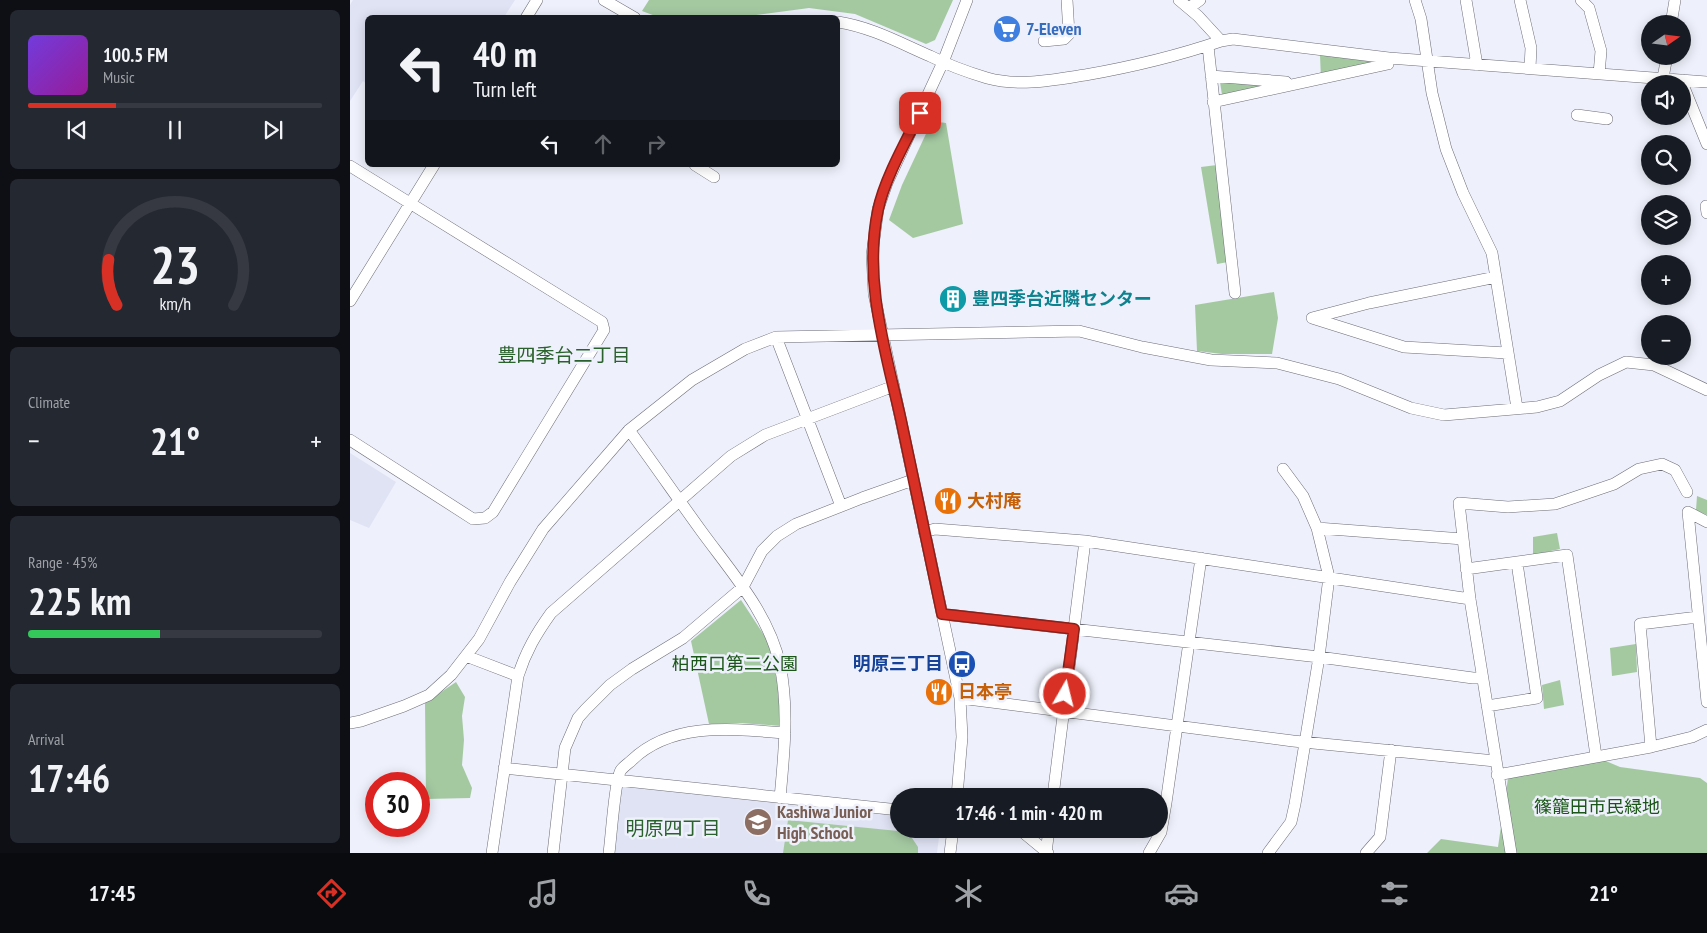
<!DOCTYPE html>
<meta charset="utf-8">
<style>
body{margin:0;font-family:"PT Sans Narrow","Noto Sans JP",sans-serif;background:#242831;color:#f1f3f6;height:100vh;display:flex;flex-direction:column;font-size:19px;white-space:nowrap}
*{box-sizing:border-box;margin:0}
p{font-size:16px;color:#9ea1a6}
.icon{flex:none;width:28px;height:28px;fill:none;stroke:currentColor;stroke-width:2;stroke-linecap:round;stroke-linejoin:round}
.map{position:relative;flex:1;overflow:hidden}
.sheet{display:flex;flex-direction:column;gap:10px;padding:10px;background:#0d0f14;width:350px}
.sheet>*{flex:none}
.banner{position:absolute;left:15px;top:15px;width:475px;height:152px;border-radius:8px;box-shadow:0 2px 12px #0003;background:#171b24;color:#f1f3f6;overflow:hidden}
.needle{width:32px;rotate:76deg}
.tools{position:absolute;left:1291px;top:15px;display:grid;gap:10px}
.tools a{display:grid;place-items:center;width:50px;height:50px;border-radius:50%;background:#171b24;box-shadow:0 2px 12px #0003;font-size:25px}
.speed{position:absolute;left:15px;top:772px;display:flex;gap:10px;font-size:25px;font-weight:700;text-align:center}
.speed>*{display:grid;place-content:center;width:65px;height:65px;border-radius:50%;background:#171b24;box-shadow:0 2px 12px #0003;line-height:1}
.speed .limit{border:8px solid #d22;background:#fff;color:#111}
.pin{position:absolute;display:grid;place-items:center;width:42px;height:42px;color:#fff;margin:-21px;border-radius:10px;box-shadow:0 2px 8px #0006}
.me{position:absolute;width:55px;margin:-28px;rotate:8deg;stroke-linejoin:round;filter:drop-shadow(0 0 4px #0008)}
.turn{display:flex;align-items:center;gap:18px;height:105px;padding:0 25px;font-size:22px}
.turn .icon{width:65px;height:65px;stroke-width:2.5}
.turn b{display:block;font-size:35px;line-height:42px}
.lanes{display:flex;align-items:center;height:48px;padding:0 25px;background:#0003;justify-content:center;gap:25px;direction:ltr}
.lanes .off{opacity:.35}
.big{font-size:38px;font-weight:600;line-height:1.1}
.sheet .widget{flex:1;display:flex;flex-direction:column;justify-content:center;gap:8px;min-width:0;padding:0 18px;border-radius:8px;background:#242831}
.sheet .dial{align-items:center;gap:0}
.dial svg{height:130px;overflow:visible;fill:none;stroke:#363941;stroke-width:7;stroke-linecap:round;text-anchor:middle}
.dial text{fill:#f1f3f6;stroke:none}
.song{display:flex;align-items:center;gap:15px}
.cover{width:60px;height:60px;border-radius:8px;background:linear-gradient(135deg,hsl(260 70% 55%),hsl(300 70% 35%))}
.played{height:5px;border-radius:2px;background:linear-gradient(90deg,#d93025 30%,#363941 30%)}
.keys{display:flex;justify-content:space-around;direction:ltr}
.heat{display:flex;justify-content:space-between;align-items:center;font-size:28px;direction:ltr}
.charge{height:8px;border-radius:4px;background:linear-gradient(90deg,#34c759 45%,#363941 0)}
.trip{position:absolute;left:540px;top:788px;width:278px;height:50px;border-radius:25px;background:#171b24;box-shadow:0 2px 12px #0003;font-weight:600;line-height:50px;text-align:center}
.dock{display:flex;height:80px;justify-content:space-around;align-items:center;background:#090b0e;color:#9ea1a6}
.dock .icon{width:35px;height:35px}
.dock .current{color:#d93025}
.dock b{font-size:22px;color:#f1f3f6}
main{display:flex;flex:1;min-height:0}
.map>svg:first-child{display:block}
.built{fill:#e0e3f4}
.green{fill:#a4c9a1}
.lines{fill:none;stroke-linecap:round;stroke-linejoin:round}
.minor-casing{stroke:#6c6d77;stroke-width:12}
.minor{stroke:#fff;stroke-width:11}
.route-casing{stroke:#8d1f18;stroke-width:12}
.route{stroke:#d93025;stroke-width:9}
.labels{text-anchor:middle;stroke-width:5;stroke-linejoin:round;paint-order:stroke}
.shop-label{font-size:18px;font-weight:bold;fill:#366cbe;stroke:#eef0fb;text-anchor:start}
.culture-label{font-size:18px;font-weight:bold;fill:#0d838f;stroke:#eef0fb;text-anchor:start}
.food-label{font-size:18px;font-weight:bold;fill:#c56008;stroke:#eef0fb;text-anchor:start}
.park-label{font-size:18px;fill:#1a5617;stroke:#eef0fb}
.transit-label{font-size:18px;font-weight:bold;fill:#164399;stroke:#eef0fb;text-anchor:end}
.education-label{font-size:18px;font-weight:bold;fill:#785e54;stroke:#eef0fb;text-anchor:start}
.neighbourhood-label{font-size:19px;fill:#2a612d;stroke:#eef0fb}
</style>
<main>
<section class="sheet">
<div class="widget">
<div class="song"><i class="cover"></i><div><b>100.5 FM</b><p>Music</p></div></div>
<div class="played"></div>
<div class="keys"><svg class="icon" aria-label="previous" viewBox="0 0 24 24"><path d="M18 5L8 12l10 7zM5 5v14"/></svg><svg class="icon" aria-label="pause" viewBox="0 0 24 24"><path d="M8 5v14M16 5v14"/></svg><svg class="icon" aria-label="next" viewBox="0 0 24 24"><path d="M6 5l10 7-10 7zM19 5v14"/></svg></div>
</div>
<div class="widget dial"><svg viewBox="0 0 100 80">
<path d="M14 69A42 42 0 1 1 86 69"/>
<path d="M14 69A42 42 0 0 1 9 41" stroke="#d93025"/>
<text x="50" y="56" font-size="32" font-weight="700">23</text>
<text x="50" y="72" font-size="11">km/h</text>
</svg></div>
<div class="widget"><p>Climate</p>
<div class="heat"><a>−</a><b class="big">21°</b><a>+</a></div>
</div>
<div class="widget"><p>Range · 45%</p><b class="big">225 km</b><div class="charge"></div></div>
<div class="widget"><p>Arrival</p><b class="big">17:46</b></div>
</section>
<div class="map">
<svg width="1357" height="853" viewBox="0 0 1357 853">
<rect width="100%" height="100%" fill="#eef0fb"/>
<path class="built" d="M3 0H165L154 17 18 18 17 84 13 81 0 101V5Z
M0 453 46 482 19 528 0 520Z
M275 785 549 816V829H590L587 853H263L270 789Z"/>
<path class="green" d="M299 0H603L585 40 576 44 505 14 459 8 383 18 308 17 292 11Z
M970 55 1027 61 971 79Z
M870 82 921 85 872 95Z
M582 121 596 123 613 224 563 238 539 220 552 185Z
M867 165 878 262 867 264 851 167Z
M924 292 928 318 922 354H872L847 351 845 305Z
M1347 496 1357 500V515L1346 510Z
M1207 533 1210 549 1183 555V537Z
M391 600 418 641 428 686 431 726 390 723 359 724 341 641Z
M1286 644 1287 672 1262 676 1260 648Z
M1210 680 1214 705 1194 709 1192 685Z
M106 682 115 697 112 716 114 740 112 765 122 788 120 798 76 799 75 703Z
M1251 759 1270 767 1350 778 1357 783V853H1077L1091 839 1148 847 1158 778Z
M438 820 558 832 568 847V853H433Z"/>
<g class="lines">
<defs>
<path id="minor" d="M254 0 285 18
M829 0 848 16 871 41
M1065 0 1071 19 1082 93 1096 149 1113 193 1142 253 1167 408
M1116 0 1127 65
M1170 0 1181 48 1180 68
M1231 0 1239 8 1251 51 1249 74
M839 8 850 0
M176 18 187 0
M488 22C521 27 550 43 580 56 598 65 617 72 637 78 669 87 703 80 735 75 781 67 827 56 871 41L883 39 1039 58 1357 82
M1321 24 1325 0
M694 41 714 39 719 34 717 0
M858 46 885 293
M861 76 936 82
M1313 78 1317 56
M1333 80V85L1357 144
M863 102 1038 64 1039 58
M1227 115 1257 119
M345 165 364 177
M0 166 252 322 254 330 143 512 135 518 123 519 0 440
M1356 206 1357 213
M1146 277 1019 303 962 318 1054 347 1157 353
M0 301 84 165
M426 337 491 506
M279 430C304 464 328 499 352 532 382 573 419 614 430 665 439 709 434 754 430 798
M1357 522 1338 512 1357 702
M967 528 1113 539
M574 532 585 529 735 541 1120 599
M1116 569 1217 555 1246 756
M592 614 969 657 1123 678 1132 677
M116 656 168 676
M610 698 943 741 1145 761
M1137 706 1187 698 1167 563
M0 723 11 721 54 706 79 695 101 675 129 639 160 582 193 529 279 430 342 380 395 349 426 337 729 331 792 347 861 360 927 363 989 379 1061 408 1094 415 1187 407 1210 401 1249 375 1276 362 1304 365 1357 390
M1301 747 1290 624 1348 617
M154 768 549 810
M1147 775 1301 747 1342 737 1357 730
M607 796 612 737 610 698 524 294 522 255 528 209 537 183 593 62 617 0
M703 796 735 541
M669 829 698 853
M142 853 168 676C176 651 186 634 201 613L381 456 415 435 544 386
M203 853 215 748 228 718 236 709 260 685 282 669 333 638 393 587 412 551 427 536 446 524 512 498 563 480
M259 853C261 839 265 778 271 770 274 766 279 763 282 760 323 721 384 729 435 733
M600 853 603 829
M696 853 699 829
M799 853 811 832 816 803 851 558
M918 853 941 822 945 804 969 657 979 577 967 528 953 496 933 469
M1016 853 1030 837 1041 750
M1161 853 1120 599 1109 503 1158 507 1205 504 1264 484 1289 469 1312 464 1325 470 1337 492"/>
</defs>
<use href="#minor" class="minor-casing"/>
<use href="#minor" class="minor"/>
</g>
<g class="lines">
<defs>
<path id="route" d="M570 113C556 141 534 180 528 210 513 281 536 352 551 420 565 485 578 549 592 614L724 629 715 694"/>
</defs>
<use href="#route" class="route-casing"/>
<use href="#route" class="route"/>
</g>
<defs>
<symbol id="supermarket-disc" viewBox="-11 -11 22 22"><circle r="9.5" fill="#3f7fe0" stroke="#eef0fb"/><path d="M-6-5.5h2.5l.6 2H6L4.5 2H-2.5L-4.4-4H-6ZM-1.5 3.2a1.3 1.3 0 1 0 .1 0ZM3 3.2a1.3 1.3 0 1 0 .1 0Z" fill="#fff"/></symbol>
<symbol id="building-disc" viewBox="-11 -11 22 22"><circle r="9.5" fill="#0f9aa8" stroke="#eef0fb"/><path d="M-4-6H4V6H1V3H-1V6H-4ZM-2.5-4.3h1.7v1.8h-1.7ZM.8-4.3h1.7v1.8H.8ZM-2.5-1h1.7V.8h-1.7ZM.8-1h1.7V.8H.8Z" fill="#fff"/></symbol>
<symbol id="restaurant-disc" viewBox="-11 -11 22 22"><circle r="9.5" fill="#e8710a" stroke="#eef0fb"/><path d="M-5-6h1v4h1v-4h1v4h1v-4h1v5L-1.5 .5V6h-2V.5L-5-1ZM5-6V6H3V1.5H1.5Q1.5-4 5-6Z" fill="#fff"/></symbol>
<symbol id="bus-disc" viewBox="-11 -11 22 22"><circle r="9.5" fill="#1a4fb4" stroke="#eef0fb"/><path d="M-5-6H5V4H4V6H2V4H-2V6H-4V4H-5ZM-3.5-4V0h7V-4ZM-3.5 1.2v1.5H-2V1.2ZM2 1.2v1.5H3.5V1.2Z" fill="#fff"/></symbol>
<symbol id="school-disc" viewBox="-11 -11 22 22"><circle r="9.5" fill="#8d6e63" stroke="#eef0fb"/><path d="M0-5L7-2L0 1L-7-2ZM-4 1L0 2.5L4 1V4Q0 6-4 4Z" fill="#fff"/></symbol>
</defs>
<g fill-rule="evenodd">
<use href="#supermarket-disc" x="641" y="13" width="32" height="32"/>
<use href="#building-disc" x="587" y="283" width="32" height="32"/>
<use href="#restaurant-disc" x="582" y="485" width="32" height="32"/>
<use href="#bus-disc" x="596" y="648" width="32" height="32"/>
<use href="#restaurant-disc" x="573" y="676" width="32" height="32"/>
<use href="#school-disc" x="392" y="806" width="32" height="32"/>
</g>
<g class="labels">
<g class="shop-label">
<text x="676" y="35">7-Eleven</text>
</g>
<g class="culture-label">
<text x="622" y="305">豊四季台近隣センター</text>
</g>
<g class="food-label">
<text x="617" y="507">大村庵</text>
<text x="608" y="698">日本亭</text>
</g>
<g class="park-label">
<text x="385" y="670">柏西口第二公園</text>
<text x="1247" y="813">篠籠田市民緑地</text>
</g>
<g class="transit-label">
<text x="593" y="670">明原三丁目</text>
</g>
<g class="education-label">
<text x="427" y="818">Kashiwa Junior<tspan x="427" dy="21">High School</tspan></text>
</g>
<g class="neighbourhood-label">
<text x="214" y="362">豊四季台二丁目</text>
<text x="323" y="835">明原四丁目</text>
</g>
</g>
</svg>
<div class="tools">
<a><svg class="needle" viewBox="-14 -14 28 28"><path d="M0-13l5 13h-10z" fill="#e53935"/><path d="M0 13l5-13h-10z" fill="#9ea1a6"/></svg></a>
<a><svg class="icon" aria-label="sound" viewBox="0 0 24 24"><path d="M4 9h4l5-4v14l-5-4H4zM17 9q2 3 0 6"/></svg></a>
<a><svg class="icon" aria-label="search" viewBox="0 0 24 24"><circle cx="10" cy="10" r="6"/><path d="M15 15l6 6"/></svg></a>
<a><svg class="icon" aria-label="layers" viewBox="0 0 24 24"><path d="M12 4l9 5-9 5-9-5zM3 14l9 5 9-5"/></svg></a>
<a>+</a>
<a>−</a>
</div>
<div class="speed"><div class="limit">30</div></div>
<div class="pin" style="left:570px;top:113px;background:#d93025"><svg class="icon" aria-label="arrive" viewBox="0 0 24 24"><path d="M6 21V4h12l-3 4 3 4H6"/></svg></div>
<svg class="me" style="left:715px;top:694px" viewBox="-20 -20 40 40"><circle r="17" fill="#d93025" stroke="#fff" stroke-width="3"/><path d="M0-11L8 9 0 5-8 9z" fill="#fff"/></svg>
<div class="trip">17:46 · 1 min · 420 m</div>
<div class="banner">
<div class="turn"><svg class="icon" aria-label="left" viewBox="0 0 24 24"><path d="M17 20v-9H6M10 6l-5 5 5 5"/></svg><div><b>40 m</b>Turn left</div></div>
<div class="lanes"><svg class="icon" aria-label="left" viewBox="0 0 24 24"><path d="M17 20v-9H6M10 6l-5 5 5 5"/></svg><svg class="icon off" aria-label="ahead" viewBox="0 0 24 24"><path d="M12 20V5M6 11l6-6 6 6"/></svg><svg class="icon off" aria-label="right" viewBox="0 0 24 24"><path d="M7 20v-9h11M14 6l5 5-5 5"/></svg></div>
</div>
</div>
</main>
<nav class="dock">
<b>17:45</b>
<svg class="icon current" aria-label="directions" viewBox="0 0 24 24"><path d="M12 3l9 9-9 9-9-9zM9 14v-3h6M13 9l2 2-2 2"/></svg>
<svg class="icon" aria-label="music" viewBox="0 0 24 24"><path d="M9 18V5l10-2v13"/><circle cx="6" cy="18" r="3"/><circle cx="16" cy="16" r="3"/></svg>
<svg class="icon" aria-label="phone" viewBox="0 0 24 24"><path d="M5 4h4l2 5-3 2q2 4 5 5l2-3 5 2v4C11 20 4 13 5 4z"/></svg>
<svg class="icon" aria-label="climate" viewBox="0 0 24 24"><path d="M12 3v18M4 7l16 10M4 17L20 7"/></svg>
<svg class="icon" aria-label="car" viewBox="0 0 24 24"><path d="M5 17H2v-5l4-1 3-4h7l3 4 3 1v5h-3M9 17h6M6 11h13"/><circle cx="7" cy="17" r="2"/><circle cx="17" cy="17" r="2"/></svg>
<svg class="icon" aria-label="filters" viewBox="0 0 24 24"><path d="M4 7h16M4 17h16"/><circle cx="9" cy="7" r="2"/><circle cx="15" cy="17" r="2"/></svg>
<b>21°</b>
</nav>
